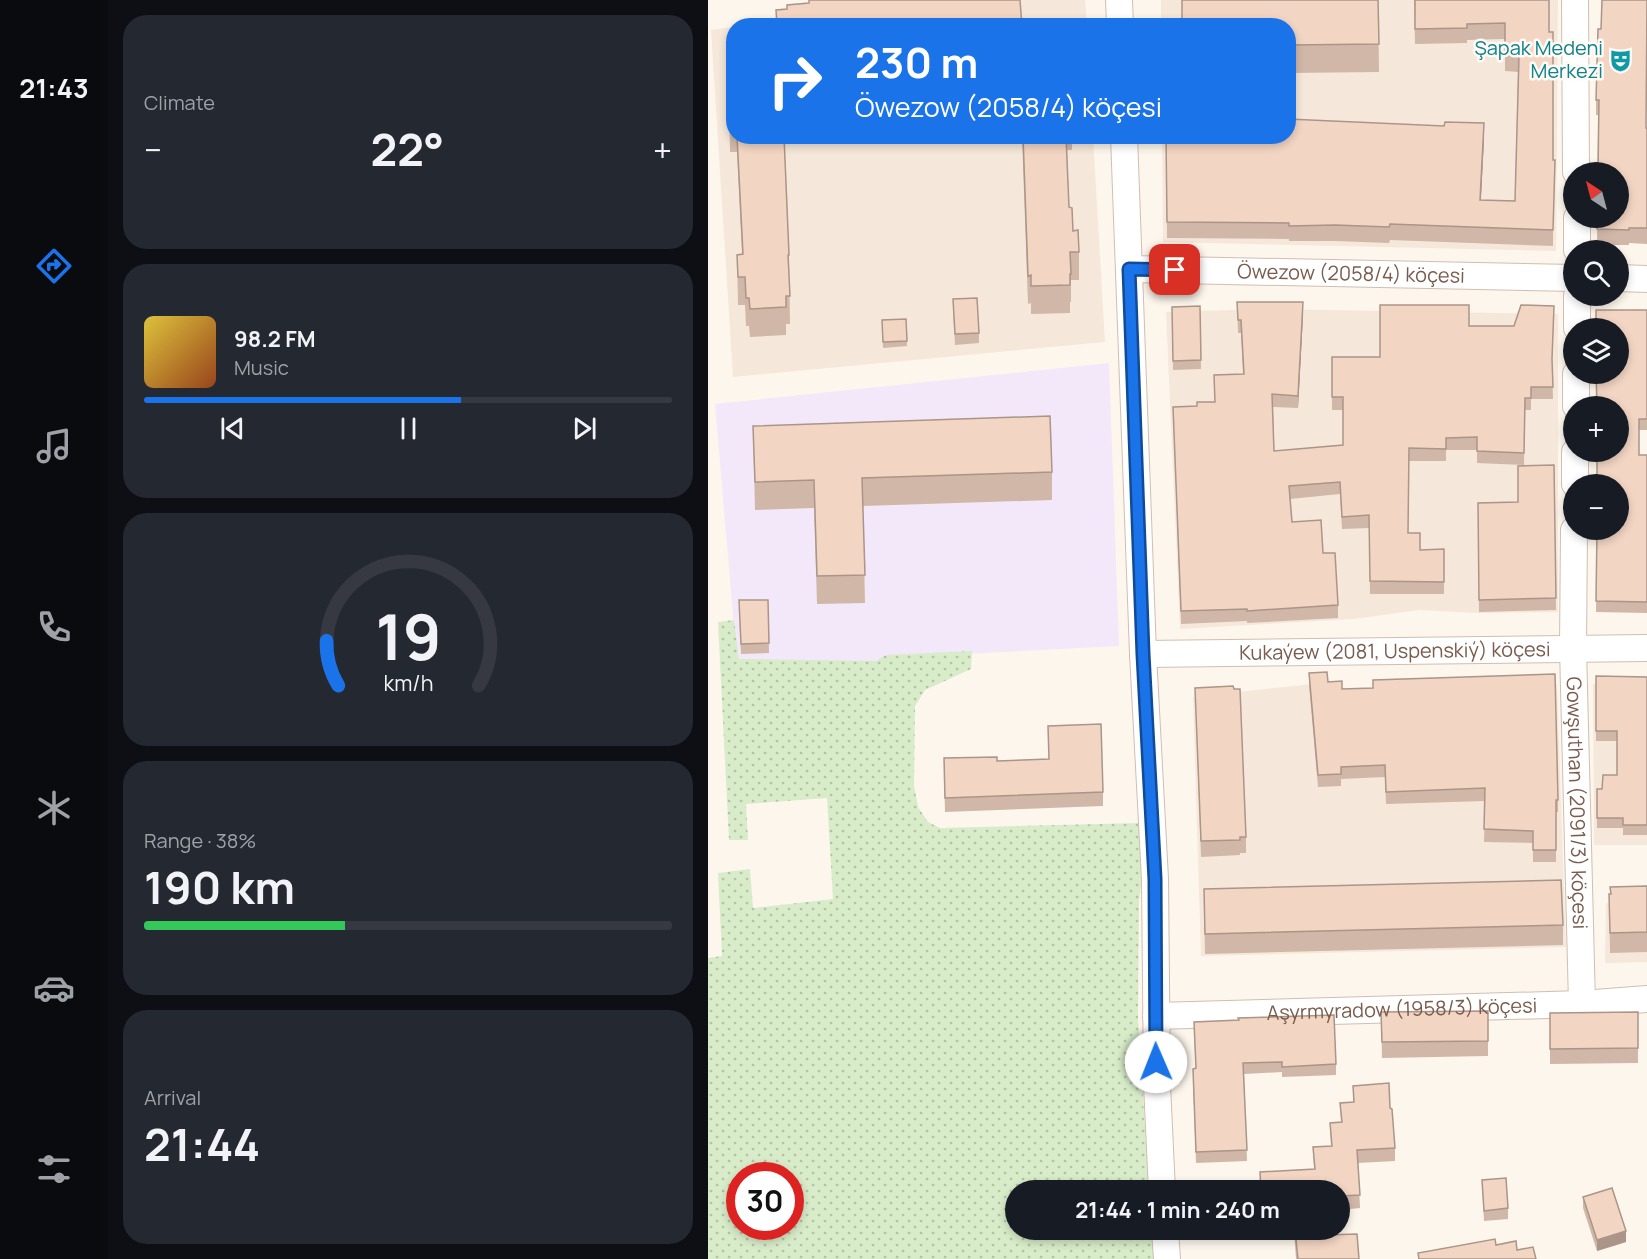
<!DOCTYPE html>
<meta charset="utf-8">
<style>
body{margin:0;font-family:Manrope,sans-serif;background:#242831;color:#f1f3f6;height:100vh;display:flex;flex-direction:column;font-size:22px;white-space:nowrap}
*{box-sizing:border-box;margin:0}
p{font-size:20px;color:#9ea1a6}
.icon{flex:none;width:33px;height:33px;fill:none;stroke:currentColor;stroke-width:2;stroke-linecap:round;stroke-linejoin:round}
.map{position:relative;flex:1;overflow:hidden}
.drawer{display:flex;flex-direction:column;gap:15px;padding:15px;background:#0d0f14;width:600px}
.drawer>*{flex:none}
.guide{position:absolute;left:18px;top:18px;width:570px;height:126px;border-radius:24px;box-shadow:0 3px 9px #0003;background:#1a73e8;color:#fff;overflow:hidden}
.needle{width:39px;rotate:324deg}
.fabs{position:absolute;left:855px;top:162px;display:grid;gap:12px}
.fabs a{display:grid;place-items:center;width:66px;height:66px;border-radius:50%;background:#171b24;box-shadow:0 3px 9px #0003;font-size:30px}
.speed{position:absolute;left:18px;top:1162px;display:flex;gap:12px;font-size:30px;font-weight:700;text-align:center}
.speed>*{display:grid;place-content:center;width:78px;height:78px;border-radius:50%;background:#171b24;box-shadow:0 3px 9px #0003;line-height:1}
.speed .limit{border:9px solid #d22;background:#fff;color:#111}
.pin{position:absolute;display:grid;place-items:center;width:51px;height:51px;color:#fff;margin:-26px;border-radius:12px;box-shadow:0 3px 9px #0006}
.me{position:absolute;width:66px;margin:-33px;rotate:359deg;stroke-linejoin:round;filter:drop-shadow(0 0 4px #0008)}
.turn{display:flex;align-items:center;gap:21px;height:126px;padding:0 30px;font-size:27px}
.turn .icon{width:78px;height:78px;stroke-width:2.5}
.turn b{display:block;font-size:42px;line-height:51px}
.big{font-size:45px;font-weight:700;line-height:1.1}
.drawer .card{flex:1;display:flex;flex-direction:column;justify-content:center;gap:9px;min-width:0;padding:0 21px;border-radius:24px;background:#242831}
.drawer .dial{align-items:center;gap:0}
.dial svg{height:156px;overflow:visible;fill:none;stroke:#363941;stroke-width:7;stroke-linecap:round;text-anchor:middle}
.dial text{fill:#f1f3f6;stroke:none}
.song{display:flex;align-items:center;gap:18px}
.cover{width:72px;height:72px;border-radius:9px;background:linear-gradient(135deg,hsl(50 70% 55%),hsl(20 70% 35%))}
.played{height:6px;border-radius:3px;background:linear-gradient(90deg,#1a73e8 60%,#363941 60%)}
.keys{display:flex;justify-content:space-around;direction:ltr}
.heat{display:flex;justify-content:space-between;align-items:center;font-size:33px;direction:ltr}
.charge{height:9px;border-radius:4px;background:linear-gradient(90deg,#34c759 38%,#363941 0)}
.trip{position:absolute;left:297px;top:1180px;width:345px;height:60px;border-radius:30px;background:#171b24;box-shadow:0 3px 9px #0003;font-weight:700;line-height:60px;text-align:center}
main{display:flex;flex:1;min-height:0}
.dock{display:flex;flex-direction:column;width:108px;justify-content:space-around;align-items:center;background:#090b0e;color:#9ea1a6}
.dock .icon{width:42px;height:42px}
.dock .on{color:#1a73e8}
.dock b{font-size:27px;color:#f1f3f6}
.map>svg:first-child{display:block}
.residential{fill:#f5e8da}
.education{fill:#f3e8fa}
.green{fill:url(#green-dots);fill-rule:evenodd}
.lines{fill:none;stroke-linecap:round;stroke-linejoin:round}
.minor-casing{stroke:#d1beb0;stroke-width:28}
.minor{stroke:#fff;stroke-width:26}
.wall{fill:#d1b7a8}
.shaded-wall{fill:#aa9588}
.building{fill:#f3d5c3;stroke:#aa9588;stroke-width:1.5}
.route-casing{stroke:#114b97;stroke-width:15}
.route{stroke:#1a73e8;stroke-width:10}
.labels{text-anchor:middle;stroke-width:5;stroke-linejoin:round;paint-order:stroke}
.culture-label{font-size:20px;fill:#0d838f;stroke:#fffaf3;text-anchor:end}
.street-label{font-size:20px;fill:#7a5c4d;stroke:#fffaf3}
</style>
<main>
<nav class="dock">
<b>21:43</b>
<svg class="icon on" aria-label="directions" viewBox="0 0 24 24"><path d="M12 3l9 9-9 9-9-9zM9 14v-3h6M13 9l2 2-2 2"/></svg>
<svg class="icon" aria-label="music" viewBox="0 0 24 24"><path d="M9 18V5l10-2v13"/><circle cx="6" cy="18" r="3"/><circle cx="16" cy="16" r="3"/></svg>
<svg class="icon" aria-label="phone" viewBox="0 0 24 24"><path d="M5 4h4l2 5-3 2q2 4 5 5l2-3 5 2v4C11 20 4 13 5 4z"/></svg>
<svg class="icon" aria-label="climate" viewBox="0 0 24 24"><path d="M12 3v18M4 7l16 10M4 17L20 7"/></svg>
<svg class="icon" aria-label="car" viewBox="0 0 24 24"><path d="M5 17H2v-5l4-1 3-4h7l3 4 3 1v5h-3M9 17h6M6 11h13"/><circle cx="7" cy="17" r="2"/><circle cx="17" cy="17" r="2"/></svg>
<svg class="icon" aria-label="filters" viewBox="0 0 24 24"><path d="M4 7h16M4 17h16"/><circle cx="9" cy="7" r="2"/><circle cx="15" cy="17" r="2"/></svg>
</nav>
<section class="drawer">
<div class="card"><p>Climate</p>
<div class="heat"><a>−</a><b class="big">22°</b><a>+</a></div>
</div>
<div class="card">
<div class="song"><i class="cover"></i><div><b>98.2 FM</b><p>Music</p></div></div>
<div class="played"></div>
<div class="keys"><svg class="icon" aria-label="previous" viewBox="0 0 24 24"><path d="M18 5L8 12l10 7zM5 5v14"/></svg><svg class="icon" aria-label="pause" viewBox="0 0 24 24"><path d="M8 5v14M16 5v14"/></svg><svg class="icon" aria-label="next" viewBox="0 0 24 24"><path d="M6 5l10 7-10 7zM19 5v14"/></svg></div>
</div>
<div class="card dial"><svg viewBox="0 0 100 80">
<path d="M14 69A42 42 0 1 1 86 69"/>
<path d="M14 69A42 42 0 0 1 8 46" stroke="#1a73e8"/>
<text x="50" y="56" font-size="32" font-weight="700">19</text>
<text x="50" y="72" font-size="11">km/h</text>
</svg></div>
<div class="card"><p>Range · 38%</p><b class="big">190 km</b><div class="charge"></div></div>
<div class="card"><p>Arrival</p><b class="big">21:44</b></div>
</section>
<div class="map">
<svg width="939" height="1259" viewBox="0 0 939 1259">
<defs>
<pattern id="green-dots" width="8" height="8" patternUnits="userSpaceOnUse" patternTransform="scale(1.5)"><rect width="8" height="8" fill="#d8ecc9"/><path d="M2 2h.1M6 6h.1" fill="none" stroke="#b4c2a5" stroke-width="1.8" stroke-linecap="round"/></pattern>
</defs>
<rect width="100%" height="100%" fill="#fdf6ec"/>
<path class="residential" d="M282 0H377L379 25 42 26Z
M453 0H850L848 251 455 242 454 137 580 136V26L453 25Z
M25 27 26 136 385 137 397 342 25 377 3 30Z
M558 309 850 314V612L770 613 711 610 646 619 472 629 458 312Z
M621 682 622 693 849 684 858 947 493 956 485 697Z
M885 684H939V845H886Z
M939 902V962L897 963 898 903Z"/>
<path class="education" d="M401 363 411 646 177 658 169 662H29L7 404Z"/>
<path class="green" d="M26 620 31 659 168 661 178 655 264 651 263 669 217 690 207 706 206 785 210 807 220 822 232 828 432 823 436 866 431 901 430 1019 441 1191H308V1230H444L446 1259H0V958L14 956 10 873 42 869 45 908 125 899 119 798 38 804 40 840H21L10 622ZM32 1176H82V1227H32Z"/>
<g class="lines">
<defs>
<g id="minor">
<path d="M411 0 412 26"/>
<path d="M867 0 868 172"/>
<path d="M416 136 435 654 447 879 449 1085 454 1191"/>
<path d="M869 218V250"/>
<path id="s1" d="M421 269 866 278"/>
<path d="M910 278 939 279"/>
<path d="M869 328V296"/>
<path d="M868 406V374"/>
<path d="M867 484V452"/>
<path id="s2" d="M866 530 865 648 874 1004"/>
<path id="s3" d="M435 654 939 648"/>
<path id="s4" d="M448 1016 874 1004 939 999"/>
<path d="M457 1230 459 1259"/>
</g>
</defs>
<use href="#minor" class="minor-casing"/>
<use href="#minor" class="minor"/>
</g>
<path class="wall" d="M670 0 671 72 580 73V26Z
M706 0 841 32 845 160V246L682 240 681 243 627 241H581V239L459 238 458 136 776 139 773 200 807 201 810 72 797 71V39L759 40V43L707 44Z
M893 29 939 128V244L921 243V245H889L890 115H888V100Z
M21 102H26V136H76L81 255 82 324H78V335L42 337 41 326H38L37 305H30L29 255 34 254 29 152H22Z
M314 136H364V150H359L361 207 365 231 371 252V280H363V302H362V313L323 314V303L320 304Z
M529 302 595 315 590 408 565 407 566 451 635 445V410H624V357H672L761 326 844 364 845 399H823V410H817L816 465 769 463V450H738V461H701L700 533 712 550 736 549V594H662L661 528 634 529 632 494 582 499 584 522 615 553 630 605V618L539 623V621L473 624 465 407 489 406 506 402 535 374 533 333H530Z
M492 306 493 369 465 370 464 307Z
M245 310 271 333V343L247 345Z
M939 310V430H931V455H939V613L888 612 889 530Z
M198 319 199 346 175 348 174 320Z
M45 426 344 472V500L155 506 157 603 109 604 106 508 47 510Z
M846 465 848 610 771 612 770 503 810 502Z
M60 600 61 653 33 654 31 611Z
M601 673 620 682 850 800V812H848V862H825V843L776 842 777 801 678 804 677 777 633 779V786L610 787 601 685Z
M888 676 939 677V835H915V828H889V789H894L909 775V741H888Z
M487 688 538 837V853H532V855L493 857Z
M289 761 395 792V806L237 812 236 773Z
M939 886V952L902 953 901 894Z
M496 910 855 925V945L497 954Z
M780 1011V1056L674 1058 673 1012Z
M930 1012V1063L842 1064V1013Z
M486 1033 628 1064V1075L574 1077V1072L536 1074 539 1161 488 1163 485 1079 488 1068Z
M645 1086 682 1108 687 1148V1161L650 1163 652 1208 632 1210V1191H552V1172L606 1169 605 1147 623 1146 622 1123 633 1122 632 1103 645 1102Z
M774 1180 800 1208V1219L776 1221Z
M875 1197 918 1242 889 1251 875 1208Z
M586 1230H615L616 1235 651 1259H588Z"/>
<path class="shaded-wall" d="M776 123V139L772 216V200Z
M595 302V315L590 408V396Z
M918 1231V1242L889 1251V1240Z"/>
<path class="building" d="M101 0H312L314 26H69L68 10 79 9V5L101 3Z
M474 0H670L671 44 580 45V26H474Z
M707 0H841V32H845V160H847L845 230 682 224 681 227 627 225 581 226V223L459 222 458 136H580V119L736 126 737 122 776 123 772 200 807 201 811 56 797 55V23L759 24V28L707 29Z
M894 0H939L938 128H939V228H921V230L889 229V218H910V172H890L891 100H888L890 29H893Z
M21 102H26V124H22Z
M29 136H76L81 255H80L82 296H78V307L42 309 41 298H38L37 277H30L29 255 35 254Z
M315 136H358L361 207 364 208 365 231 370 230 371 252H362L363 274H362V285L323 286V275L320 276Z
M269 298 271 333 247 334 245 299Z
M529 302H595L590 396 564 394 566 451 635 445V397H624V357H672V305H761V326H806L813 305 846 306 844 359 845 387H823V398H817L816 453 769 451V437L738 438V449L701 448 700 533H712V550L736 549V582L662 581 661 515 634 517 632 482 581 486 584 522 613 520 615 553H627L630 605 539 611V609L473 611 465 407 489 406V402H507L506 375 536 374 533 320H530Z
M492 306 493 360 465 361 464 307Z
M888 310H939V419H931V455H939V602L888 601 889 530H910V484H889V452H910V406H889L888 374H910V328H888Z
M198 319 199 341 175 342 174 320Z
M342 416 344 472 154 478 157 575 109 576 106 480 47 482 45 426Z
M846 465 848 598 771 600 770 503 810 502V466Z
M31 600H60L61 643 33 644Z
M619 672 620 682 634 681V689L665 688V680L847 674 850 800H848V850H825V831L776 829 777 788 678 792 677 765 633 767V774L610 775 601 673Z
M888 676 939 677V825H915V818H889V789H894L895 775H909V731H888Z
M525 686 526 689H532L538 837H532V840L493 841 487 688Z
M393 724 395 792 237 798 236 758 289 757V761L341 759 340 726Z
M853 880 855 925 497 934 496 889Z
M939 886V932L902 933 901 894H903L902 887Z
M780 1011V1041L674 1042 673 1012Z
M930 1012V1048L842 1049V1013Z
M626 1015 628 1064 574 1067V1062L535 1063 539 1150 488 1152 485 1069 488 1068 486 1022 531 1020 530 1018Z
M681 1083 682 1108 684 1109 687 1148 649 1150 652 1195 632 1196V1191H583V1189L553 1191 552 1172 607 1169 605 1147 624 1146 622 1123 634 1122 632 1103 646 1102 645 1086Z
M798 1178 800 1208 776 1211 774 1180Z
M904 1188 918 1231 889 1240 875 1197Z
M587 1230H615L616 1235 649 1234 651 1259H590Z
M787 1239 788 1245 808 1241 809 1250 825 1247 828 1259H711L710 1253Z"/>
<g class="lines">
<defs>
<path id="route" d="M448 1062 447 879 435 654 421 269 467 270"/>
</defs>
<use href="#route" class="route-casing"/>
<use href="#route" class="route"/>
</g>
<defs>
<symbol id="theatre-bare" viewBox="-9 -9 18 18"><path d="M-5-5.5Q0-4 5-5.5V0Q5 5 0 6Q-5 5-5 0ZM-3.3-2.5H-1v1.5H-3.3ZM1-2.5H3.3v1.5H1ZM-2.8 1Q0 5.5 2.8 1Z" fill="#0f9aa8" stroke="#fffaf3" stroke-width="2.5" paint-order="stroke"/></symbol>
</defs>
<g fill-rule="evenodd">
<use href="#theatre-bare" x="896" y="44" width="33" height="33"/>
</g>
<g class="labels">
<g class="culture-label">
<text x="895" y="55">Şapak Medeni<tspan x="895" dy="23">Merkezi</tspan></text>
</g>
<g class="street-label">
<text dy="7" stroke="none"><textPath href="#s1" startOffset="222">Öwezow (2058/4) köçesi</textPath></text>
<text dy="7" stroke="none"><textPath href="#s3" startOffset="252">Kukaýew (2081, Uspenskiý) köçesi</textPath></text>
<text dy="7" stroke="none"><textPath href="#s2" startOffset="273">Gowşuthan (2091/3) köçesi</textPath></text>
<text dy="7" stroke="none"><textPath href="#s4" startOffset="246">Aşyrmyradow (1958/3) köçesi</textPath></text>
</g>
</g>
</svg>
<div class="fabs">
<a><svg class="needle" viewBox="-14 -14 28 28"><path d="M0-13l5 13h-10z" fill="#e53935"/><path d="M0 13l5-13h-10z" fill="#9ea1a6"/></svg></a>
<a><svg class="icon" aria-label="search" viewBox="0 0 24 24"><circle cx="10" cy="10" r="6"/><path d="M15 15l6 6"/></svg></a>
<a><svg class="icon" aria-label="layers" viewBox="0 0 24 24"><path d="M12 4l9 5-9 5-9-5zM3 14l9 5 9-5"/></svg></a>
<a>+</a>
<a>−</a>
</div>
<div class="speed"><div class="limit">30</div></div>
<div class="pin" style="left:467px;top:270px;background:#d93025"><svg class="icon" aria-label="arrive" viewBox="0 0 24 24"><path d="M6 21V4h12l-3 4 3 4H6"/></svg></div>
<svg class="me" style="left:448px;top:1062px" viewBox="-20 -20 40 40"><circle r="19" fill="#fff"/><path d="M0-13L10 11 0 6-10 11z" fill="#1a73e8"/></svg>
<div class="trip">21:44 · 1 min · 240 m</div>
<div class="guide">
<div class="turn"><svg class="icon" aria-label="right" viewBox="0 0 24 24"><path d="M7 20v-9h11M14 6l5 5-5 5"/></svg><div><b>230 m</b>Öwezow (2058/4) köçesi</div></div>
</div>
</div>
</main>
